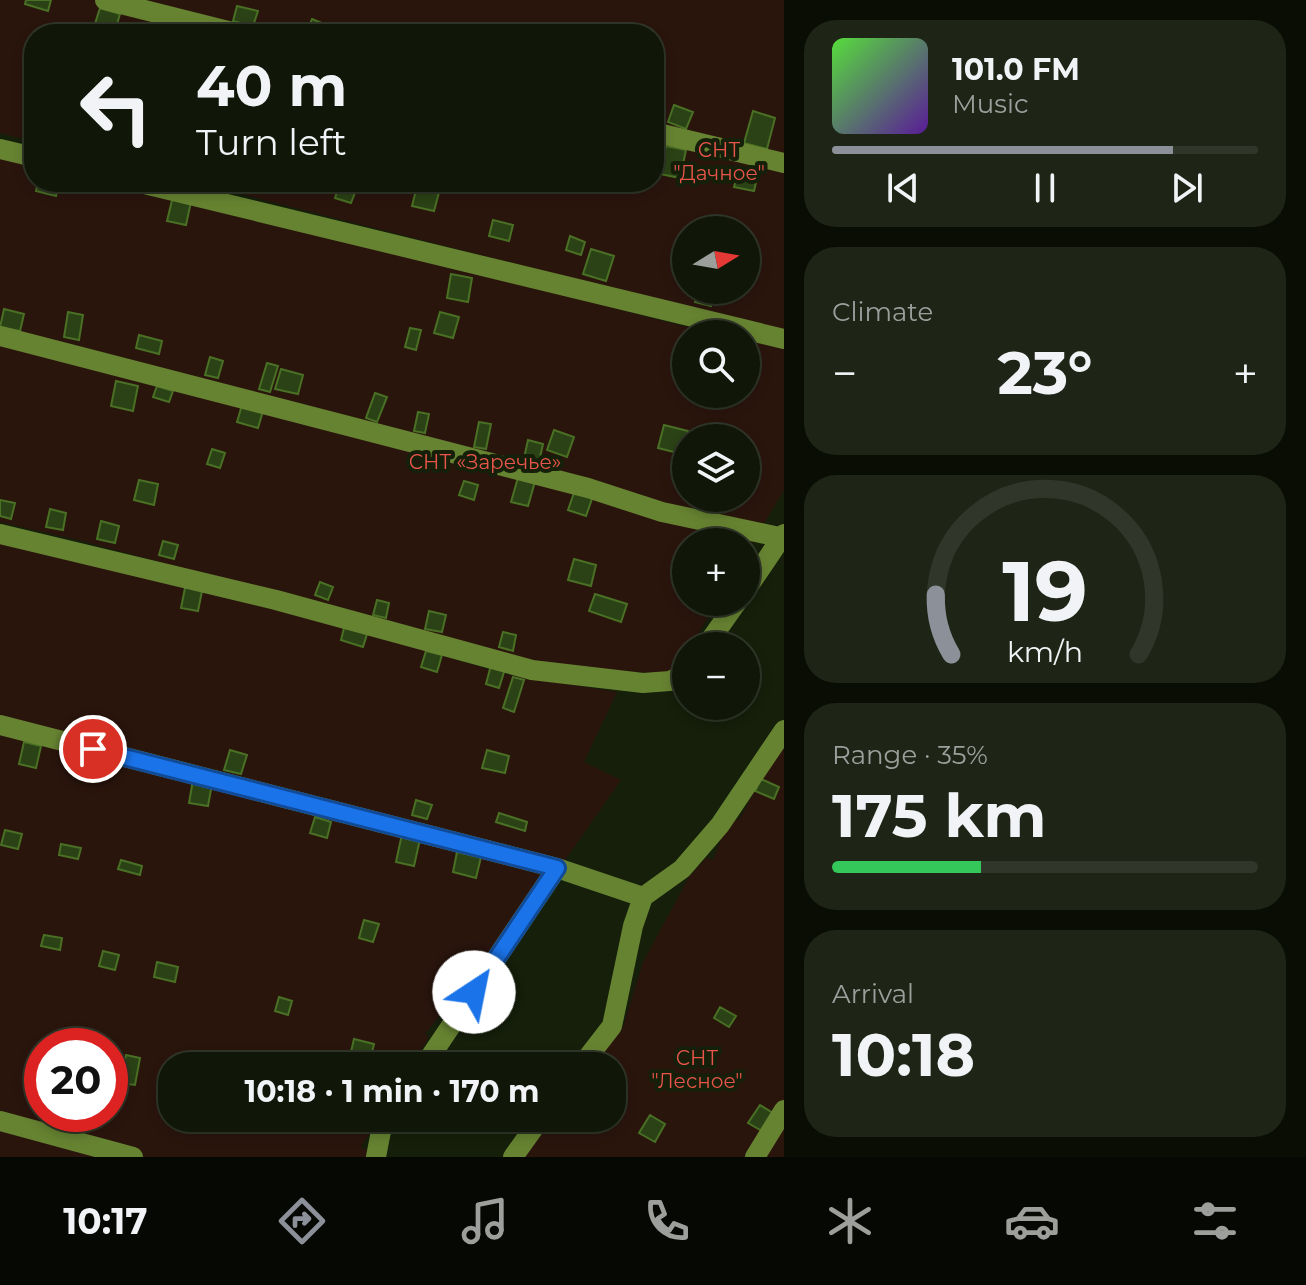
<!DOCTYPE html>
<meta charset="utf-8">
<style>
body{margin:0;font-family:Montserrat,sans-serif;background:#1e2416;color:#f1f3f6;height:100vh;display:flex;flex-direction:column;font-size:30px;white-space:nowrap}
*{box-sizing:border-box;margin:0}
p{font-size:26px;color:#9c9f9c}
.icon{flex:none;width:44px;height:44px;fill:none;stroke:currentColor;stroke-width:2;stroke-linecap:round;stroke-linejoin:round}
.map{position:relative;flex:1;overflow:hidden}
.details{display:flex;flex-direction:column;gap:20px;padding:20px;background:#090d04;width:522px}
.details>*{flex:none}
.hud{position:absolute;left:24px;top:24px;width:640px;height:168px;border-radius:32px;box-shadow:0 4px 12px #0003,0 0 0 2px #303629;background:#101708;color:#f1f3f6;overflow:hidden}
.needle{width:52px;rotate:79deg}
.tools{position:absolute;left:672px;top:216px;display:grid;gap:16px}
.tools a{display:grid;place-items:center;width:88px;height:88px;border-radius:50%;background:#101708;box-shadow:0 4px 12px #0003,0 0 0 2px #303629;font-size:40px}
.speed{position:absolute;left:24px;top:1028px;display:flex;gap:16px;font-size:40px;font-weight:700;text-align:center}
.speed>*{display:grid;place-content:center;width:104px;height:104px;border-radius:50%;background:#101708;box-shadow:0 4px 12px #0003,0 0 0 2px #303629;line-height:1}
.speed .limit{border:12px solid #d22;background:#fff;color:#111}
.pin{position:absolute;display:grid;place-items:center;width:68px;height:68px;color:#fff;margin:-34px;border:4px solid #fff;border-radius:50%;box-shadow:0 2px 8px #0007}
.me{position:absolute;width:88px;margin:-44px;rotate:34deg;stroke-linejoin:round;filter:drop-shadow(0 0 6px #0008)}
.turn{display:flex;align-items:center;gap:28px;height:168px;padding:0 40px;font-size:36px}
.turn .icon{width:104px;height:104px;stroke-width:2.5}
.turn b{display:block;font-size:56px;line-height:68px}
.big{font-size:60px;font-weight:700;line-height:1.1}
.details .card{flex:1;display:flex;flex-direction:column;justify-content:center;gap:12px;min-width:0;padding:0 28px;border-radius:32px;background:#1e2416}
.details .dial{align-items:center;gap:0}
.dial svg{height:208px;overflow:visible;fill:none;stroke:#303629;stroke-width:7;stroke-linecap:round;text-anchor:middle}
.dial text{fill:#f1f3f6;stroke:none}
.song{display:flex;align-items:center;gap:24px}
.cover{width:96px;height:96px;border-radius:12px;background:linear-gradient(135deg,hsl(110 70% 55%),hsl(270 70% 35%))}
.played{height:8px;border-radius:4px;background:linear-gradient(90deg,#8c9099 80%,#303629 80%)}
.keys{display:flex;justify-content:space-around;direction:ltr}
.heat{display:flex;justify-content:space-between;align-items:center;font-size:44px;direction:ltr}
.charge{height:12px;border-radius:6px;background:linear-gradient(90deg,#34c759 35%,#303629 0)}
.trip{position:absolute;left:158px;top:1052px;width:468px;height:80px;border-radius:32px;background:#101708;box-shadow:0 4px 12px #0003,0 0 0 2px #303629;font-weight:700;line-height:80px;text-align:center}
.tabs{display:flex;height:128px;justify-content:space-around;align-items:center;background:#060903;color:#9c9f9c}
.tabs .icon{width:56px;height:56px}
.tabs .selected{color:#8c9099}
.tabs b{font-size:36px;color:#f1f3f6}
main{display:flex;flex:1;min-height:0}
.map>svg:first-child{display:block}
.green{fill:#2a150d;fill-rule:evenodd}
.building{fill:#2a4215;stroke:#497024;stroke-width:2}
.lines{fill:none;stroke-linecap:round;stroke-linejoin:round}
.minor{stroke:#668331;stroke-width:20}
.route-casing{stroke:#114b97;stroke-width:20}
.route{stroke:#1a73e8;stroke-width:14}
.labels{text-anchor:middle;stroke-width:8;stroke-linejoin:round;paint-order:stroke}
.park-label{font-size:20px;fill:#e9554a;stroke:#151f0a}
</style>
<main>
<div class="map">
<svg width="784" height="1157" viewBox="0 0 784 1157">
<rect width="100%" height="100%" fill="#151f0a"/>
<path class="green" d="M0 0H784V490L746 554V542H686V602H717L691 646H686C686 661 677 666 665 674L541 665 86 542 0 522V149L34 157V182H135L686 327 690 308 193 182H654V34H34V142L0 133ZM686 230H746V290H686ZM686 334H746V394H686ZM686 438H746V498H686Z
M0 536 230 592 504 674 617 692 584 762 621 780 561 866 425 1034 429 1037 412 1066H172V1118H380L361 1147 373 1153 372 1157H0ZM42 1046H110V1114H42Z
M784 744V1157H522L553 1118H612V1066H593L623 1027 643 962 689 877 707 857 713 860 721 840 718 836 730 815 739 820 777 749Z"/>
<path class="building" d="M26 0H51L48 11 25 4Z
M237 6 258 11 253 26 233 21Z
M100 8 120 14 114 34 93 30Z
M312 19 334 28 332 34H306Z
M674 105 693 112 686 129 668 122Z
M753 111 775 118 767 149 744 143Z
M666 146 686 150 680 178 660 174Z
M738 173 757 178 754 191 734 187Z
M38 182H59L56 196 36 191Z
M418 182 441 185 434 211 412 206Z
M339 185 356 190 351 203 335 198Z
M174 192 192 197 186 225 167 221Z
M493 220 513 225 509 241 489 236Z
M570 236 585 242 581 255 566 250Z
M591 249 614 256 606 281 583 274Z
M451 274 472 278 468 302 447 298Z
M698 290H715L711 306 695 302Z
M4 309 24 314 20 331 0 327Z
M68 312 83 315 79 340 64 337Z
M440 312 459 317 453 338 434 333Z
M410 328 421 330 416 350 405 347Z
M139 335 162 341 159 354 136 348Z
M210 357 223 361 218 378 205 375Z
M267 363 278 366 270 392 259 389Z
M281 369 303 375 298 394 275 389Z
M116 381 138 386 133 411 111 406Z
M157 386 173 391 169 402 153 397Z
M375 393 387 397 377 422 366 418Z
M242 405 263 411 258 428 237 422Z
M418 412 429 414 425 433 414 431Z
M479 422 491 424 486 449 474 447Z
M664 425 688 431 682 454 658 448Z
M554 430 574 437 567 457 547 450Z
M528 440 543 444 539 462 524 458Z
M212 449 225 453 220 468 207 464Z
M519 474 536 478 528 506 511 502Z
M139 480 158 484 154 505 134 500Z
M464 481 478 485 474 500 459 495Z
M575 490 593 496 586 516 568 510Z
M0 500 15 503 11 519 0 516Z
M50 509 66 513 63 530 46 527Z
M101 521 119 526 115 543 97 539Z
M163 541 178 545 174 559 159 555Z
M574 559 596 565 591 586 568 580Z
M320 582 333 587 328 600 315 595Z
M186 583 203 586 198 611 181 608Z
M595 594 627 604 621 622 589 611Z
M377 600 389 603 386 618 373 615Z
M429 611 446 615 442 632 425 629Z
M345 624 368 631 363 647 341 640Z
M503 632 516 635 513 651 499 647Z
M426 651 442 655 437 672 421 667Z
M491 665 505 669 499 688 486 684Z
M513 677 524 680 514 712 503 708Z
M24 742 41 746 36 768 19 764Z
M230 750 247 755 241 774 224 770Z
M487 750 509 756 505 773 482 768Z
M81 752 101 757 98 769 79 764Z
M761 779 779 787 774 799 755 791Z
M193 780 212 784 208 806 189 803Z
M416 800 432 805 427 819 412 815Z
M499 813 527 822 525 831 496 822Z
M315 817 331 822 327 838 310 833Z
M5 830 22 834 18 849 1 845Z
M402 834 420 839 414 866 396 862Z
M61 844 81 848 78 859 59 855Z
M457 852 481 857 476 878 453 872Z
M121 860 142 866 140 875 118 869Z
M364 920 379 924 373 942 359 938Z
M44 935 62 938 60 950 41 946Z
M103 951 119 955 115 970 99 966Z
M157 962 178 967 175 982 154 977Z
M279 997 292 1001 288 1015 275 1011Z
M720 1007 736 1016 729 1027 714 1018Z
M354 1039 374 1044 370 1061 350 1056Z
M126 1055 140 1058 135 1085 120 1083Z
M760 1105 773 1113 762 1131 748 1123Z
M650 1115 665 1124 655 1142 639 1133Z"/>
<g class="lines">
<path class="minor" d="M105 0 240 34
M654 132 784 163
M0 149 34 157
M136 182 784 339
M0 336 588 488 662 512 784 538
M0 534 276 600 532 670 643 683 670 681 686 673
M746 590 784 534
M706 646 737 602
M0 725 557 868 643 897
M424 1066 557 868
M581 1066 612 1026 633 926 643 897 682 869 720 825 784 730
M0 1121 133 1157
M376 1157 381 1131 390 1118
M513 1157 541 1118
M755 1157 784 1110"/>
</g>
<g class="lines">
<defs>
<path id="route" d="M93 749 557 868 474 992"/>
</defs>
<use href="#route" class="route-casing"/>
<use href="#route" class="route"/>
</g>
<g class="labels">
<g class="park-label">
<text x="719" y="157">СНТ<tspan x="719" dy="23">"Дачное"</tspan></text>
<text x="485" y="469">СНТ «Заречье»</text>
<text x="697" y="1065">СНТ<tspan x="697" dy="23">"Лесное"</tspan></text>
</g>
</g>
</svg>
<div class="tools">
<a><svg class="needle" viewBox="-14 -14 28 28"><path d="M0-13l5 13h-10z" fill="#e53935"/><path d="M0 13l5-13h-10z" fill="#9c9f9c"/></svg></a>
<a><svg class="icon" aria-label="search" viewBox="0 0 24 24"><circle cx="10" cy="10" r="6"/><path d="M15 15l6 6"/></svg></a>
<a><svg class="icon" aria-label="layers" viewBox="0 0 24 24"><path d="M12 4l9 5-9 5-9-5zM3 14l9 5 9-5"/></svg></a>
<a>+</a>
<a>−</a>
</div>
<div class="speed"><div class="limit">20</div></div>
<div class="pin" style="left:93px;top:749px;background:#d93025"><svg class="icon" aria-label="arrive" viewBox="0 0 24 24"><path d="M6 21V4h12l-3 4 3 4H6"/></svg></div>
<svg class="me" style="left:474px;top:992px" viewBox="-20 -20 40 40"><circle r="19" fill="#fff"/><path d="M0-13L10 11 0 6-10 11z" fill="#1a73e8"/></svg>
<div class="trip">10:18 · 1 min · 170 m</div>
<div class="hud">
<div class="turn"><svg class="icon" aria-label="left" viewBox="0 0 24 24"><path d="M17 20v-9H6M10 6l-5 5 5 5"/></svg><div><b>40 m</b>Turn left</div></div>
</div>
</div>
<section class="details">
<div class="card">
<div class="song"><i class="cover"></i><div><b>101.0 FM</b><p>Music</p></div></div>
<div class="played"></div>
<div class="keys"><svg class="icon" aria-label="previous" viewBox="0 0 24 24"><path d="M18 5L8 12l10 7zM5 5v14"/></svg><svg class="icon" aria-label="pause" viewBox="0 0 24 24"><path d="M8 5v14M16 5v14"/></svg><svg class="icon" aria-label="next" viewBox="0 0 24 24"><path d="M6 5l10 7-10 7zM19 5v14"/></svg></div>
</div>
<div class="card"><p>Climate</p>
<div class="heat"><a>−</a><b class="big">23°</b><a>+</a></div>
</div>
<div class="card dial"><svg viewBox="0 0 100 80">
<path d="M14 69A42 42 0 1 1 86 69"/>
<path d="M14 69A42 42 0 0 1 8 46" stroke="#8c9099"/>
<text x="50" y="56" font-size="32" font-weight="700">19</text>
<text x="50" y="72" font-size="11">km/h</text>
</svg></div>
<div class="card"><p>Range · 35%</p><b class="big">175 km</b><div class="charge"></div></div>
<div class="card"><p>Arrival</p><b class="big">10:18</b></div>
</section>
</main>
<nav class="tabs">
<b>10:17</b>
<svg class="icon selected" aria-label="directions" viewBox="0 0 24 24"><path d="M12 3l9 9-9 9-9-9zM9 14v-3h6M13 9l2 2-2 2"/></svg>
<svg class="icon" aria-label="music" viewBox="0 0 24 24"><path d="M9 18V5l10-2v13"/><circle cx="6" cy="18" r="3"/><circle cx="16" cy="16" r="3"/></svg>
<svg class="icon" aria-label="phone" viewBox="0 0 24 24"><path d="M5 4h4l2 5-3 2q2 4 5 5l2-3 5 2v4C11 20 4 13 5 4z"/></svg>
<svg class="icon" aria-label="climate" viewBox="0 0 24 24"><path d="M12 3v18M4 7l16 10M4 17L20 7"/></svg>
<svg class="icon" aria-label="car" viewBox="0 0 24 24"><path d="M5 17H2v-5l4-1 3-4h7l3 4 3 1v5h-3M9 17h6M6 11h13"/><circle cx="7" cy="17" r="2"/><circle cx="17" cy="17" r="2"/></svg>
<svg class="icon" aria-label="filters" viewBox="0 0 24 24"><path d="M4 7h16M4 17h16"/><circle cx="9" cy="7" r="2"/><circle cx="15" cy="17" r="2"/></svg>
</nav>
